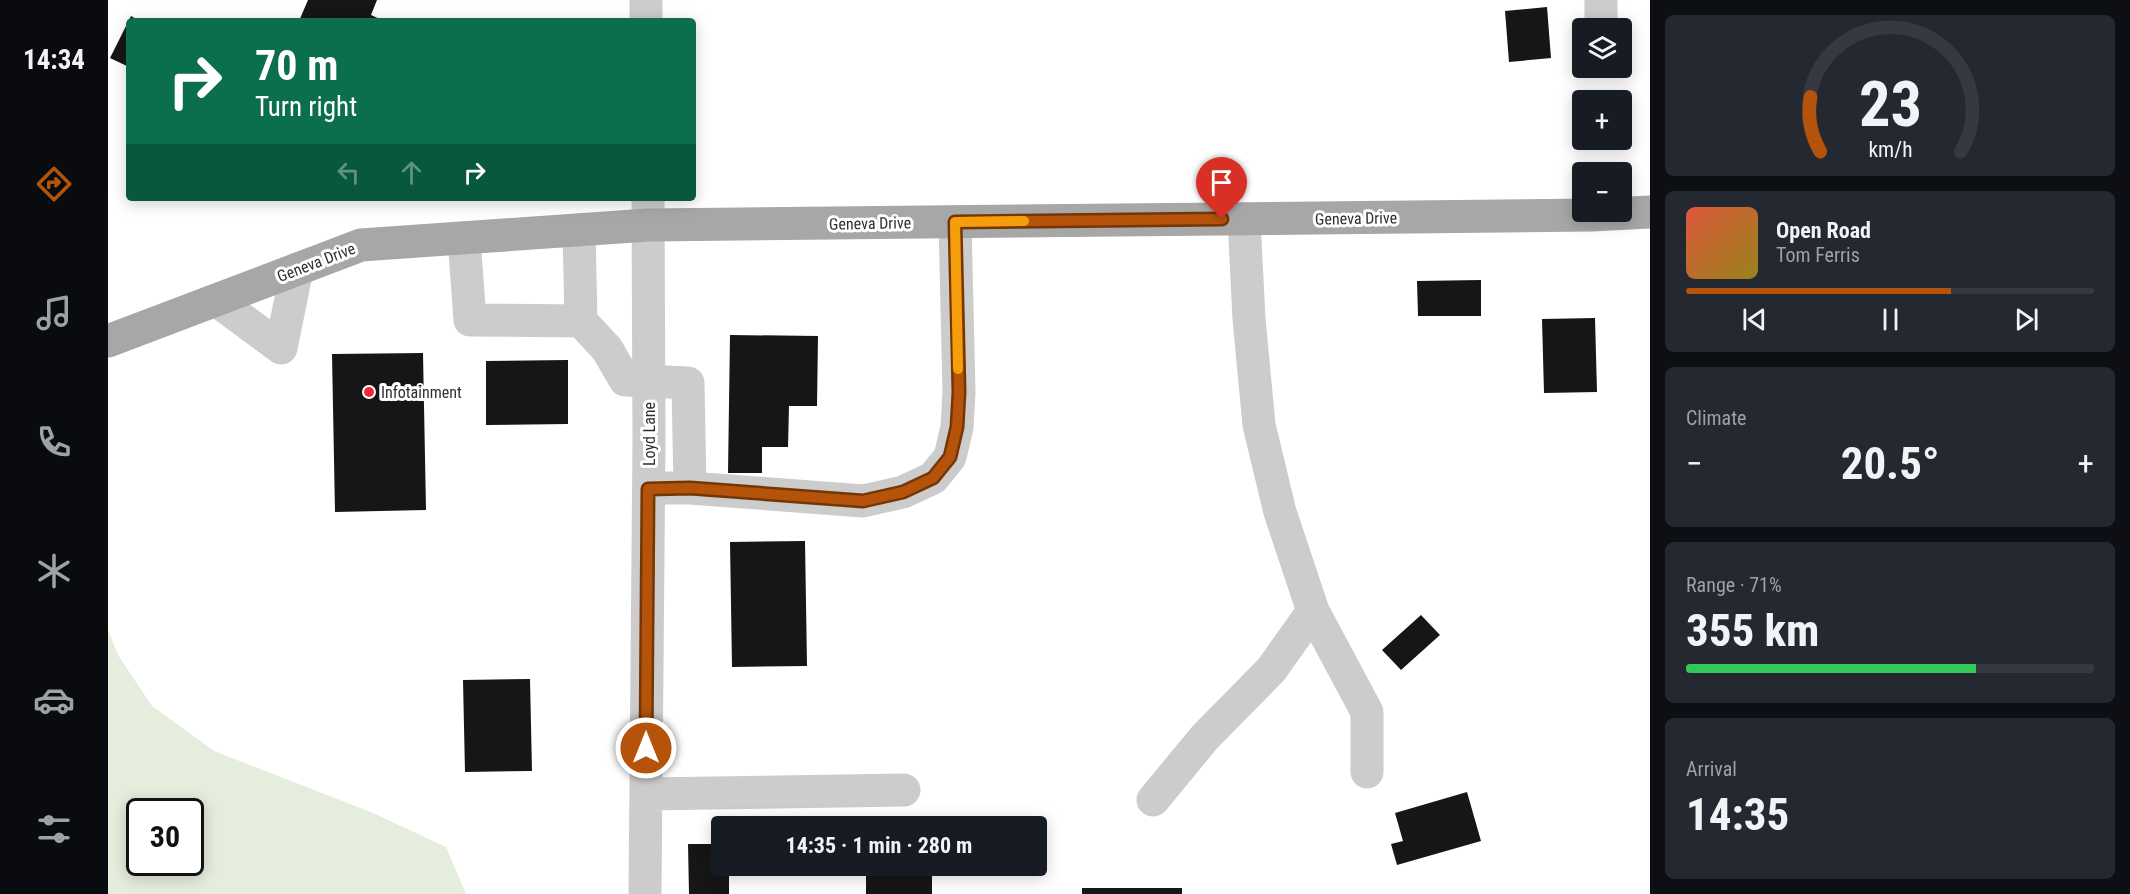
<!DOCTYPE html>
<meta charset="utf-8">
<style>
body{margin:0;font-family:"Roboto Condensed",sans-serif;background:#242831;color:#f1f3f6;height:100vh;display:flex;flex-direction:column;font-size:22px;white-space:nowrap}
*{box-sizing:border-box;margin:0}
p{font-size:20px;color:#9ea1a6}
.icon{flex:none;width:33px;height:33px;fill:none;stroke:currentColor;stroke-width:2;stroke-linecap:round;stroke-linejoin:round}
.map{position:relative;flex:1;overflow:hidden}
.details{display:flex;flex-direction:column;gap:15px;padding:15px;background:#0d0f14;width:480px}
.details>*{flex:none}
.hud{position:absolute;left:18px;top:18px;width:570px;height:183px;border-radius:6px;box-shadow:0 3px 15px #0003;background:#0b6e4f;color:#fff;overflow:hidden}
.controls{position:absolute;left:1464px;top:18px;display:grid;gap:12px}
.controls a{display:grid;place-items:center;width:60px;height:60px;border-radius:6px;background:#171b24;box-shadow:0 3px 15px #0003;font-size:30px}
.speed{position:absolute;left:18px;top:798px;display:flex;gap:12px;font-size:30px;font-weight:700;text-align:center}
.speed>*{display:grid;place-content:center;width:78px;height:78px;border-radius:50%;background:#171b24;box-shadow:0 3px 15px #0003;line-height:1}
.speed .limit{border:3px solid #111;border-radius:9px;background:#fff;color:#111}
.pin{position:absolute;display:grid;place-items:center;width:51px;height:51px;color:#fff;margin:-62px -26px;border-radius:50% 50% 50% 0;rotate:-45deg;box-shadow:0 0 6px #0007}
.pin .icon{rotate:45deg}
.me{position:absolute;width:66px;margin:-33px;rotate:0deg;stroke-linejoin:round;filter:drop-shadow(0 0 4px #0008)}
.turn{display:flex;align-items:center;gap:21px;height:126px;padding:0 30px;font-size:27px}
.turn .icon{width:78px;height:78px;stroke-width:2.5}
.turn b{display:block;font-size:42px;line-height:51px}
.lanes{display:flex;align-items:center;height:57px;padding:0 30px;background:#0003;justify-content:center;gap:30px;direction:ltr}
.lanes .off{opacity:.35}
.big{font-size:45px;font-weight:700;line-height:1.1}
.details .tile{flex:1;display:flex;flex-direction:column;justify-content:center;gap:9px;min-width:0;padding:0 21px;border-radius:9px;background:#242831}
.details .dial{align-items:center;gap:0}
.dial svg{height:156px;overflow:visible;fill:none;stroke:#363941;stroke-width:7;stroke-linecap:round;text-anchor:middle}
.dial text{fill:#f1f3f6;stroke:none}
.song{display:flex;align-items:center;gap:18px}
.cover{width:72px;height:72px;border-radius:9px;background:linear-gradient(135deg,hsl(10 70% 55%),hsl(50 70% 35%))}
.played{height:6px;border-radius:3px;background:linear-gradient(90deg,#b45309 65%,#363941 65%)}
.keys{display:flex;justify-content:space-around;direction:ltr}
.heat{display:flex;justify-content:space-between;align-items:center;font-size:33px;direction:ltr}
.charge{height:9px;border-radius:4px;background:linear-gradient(90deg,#34c759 71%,#363941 0)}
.trip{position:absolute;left:603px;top:816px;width:336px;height:60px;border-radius:6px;background:#171b24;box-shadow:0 3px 15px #0003;font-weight:700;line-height:60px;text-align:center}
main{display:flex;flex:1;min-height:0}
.dock{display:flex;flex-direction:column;width:108px;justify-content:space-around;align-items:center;background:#090b0e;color:#9ea1a6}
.dock .icon{width:42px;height:42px}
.dock .active{color:#b45309}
.dock b{font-size:27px;color:#f1f3f6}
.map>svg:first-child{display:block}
.green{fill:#e5eddd;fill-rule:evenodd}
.building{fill:#161616}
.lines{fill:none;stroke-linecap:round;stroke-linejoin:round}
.minor{stroke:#ccc;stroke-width:33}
.major{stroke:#a7a7a7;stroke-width:33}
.route-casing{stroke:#753606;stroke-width:15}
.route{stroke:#b45309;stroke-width:10}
.slow{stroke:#f59e0b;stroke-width:10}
.poi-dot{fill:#ed2a33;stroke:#fff;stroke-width:2}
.labels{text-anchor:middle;stroke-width:6;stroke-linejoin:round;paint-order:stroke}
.street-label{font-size:16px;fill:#2f2f2f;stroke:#fff}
.poi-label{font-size:16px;fill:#2f2f2f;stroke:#fff;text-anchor:start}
</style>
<main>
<nav class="dock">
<b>14:34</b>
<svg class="icon active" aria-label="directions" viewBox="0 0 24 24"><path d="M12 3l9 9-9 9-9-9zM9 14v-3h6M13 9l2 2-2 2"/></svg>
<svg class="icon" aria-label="music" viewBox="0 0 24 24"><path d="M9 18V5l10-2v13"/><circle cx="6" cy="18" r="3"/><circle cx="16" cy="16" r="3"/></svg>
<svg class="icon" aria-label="phone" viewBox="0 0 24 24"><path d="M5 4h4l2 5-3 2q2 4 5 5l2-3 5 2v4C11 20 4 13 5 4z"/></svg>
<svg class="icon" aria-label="climate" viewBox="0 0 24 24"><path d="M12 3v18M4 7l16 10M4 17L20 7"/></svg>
<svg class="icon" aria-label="car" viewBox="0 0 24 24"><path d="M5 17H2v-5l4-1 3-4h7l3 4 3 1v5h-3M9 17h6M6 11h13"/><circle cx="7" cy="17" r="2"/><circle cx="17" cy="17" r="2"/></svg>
<svg class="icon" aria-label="filters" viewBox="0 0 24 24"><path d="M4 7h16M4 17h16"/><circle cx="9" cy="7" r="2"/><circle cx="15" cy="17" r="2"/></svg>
</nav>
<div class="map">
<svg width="1542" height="894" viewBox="0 0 1542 894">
<rect width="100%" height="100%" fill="#fff"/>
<path class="green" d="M0 630 10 655 44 706 106 751 265 813 338 847 358 894H0ZM32 812H82V862H32Z"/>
<path class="building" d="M200 0H269L263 15 276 21H191Z
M1439 7 1443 58 1401 62 1397 11Z
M23 16 32 21H21V67L2 58Z
M1373 280V316H1310L1309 281Z
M1487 318 1489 392 1436 393 1434 319Z
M622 335 710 336 709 406H681L680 447H654V473H620Z
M315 353 318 510 227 512 224 354Z
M460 360V424L378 425V361Z
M697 541 699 666 624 667 622 542Z
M1313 615 1332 635 1293 670 1274 650Z
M422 679 424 771 357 772 355 680Z
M1359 792 1373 841 1289 865 1283 844 1295 841 1287 813Z
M580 844H614V866H621V894H581Z
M758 867H824V894H758Z
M974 888H1074V894H974Z"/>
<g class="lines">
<path class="minor" d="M538 0V21
M1493 0V28
M1136 219 1141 319 1151 425 1172 512 1205 611 1259 712V772
M471 230 473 321 499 349 517 380 580 383 582 488H560
M356 238 362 320 473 321
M108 300 173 348 189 269
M582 488 755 501 795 492 825 478 842 457 849 427 851 392 847 222
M538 794 796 790
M1045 800 1097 737 1163 670 1205 611
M537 894 541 440 540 198"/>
<path class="major" d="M0 341 253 245 540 225 1483 215 1542 212"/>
</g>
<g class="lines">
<defs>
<path id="route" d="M538 748 540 489 582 488 755 501 795 492 825 478 842 457 849 427 851 392 847 222 1114 219"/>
</defs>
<use href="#route" class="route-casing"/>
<use href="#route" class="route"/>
<path class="slow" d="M850 369 847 222 916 221"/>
</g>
<circle class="poi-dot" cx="261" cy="392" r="6"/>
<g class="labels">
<g class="street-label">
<text transform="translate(1248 218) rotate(-1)" y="6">Geneva Drive</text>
<text transform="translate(762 223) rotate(-1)" y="6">Geneva Drive</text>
<text transform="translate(208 262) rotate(-21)" y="6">Geneva Drive</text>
<text transform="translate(541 434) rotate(-90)" y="6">Loyd Lane</text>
</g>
<g class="poi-label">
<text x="273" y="398">Infotainment</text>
</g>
</g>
</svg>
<div class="controls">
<a><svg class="icon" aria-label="layers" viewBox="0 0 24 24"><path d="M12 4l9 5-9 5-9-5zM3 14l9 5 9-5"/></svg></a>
<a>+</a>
<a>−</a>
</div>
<div class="speed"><div class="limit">30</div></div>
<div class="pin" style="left:1114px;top:219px;background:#d93025"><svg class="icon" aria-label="arrive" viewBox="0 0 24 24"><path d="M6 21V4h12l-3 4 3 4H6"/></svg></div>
<svg class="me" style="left:538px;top:748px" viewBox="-20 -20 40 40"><circle r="17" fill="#b45309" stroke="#fff" stroke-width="3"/><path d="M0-11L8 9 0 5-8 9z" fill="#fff"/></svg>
<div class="trip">14:35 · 1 min · 280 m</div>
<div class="hud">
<div class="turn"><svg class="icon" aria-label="right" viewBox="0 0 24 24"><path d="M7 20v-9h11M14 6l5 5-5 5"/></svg><div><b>70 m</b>Turn right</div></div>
<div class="lanes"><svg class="icon off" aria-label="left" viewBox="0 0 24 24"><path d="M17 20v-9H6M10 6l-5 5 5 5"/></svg><svg class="icon off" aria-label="ahead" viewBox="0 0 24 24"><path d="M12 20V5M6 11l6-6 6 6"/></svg><svg class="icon" aria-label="right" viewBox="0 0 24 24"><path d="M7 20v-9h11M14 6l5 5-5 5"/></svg></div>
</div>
</div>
<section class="details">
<div class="tile dial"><svg viewBox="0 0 100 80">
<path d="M14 69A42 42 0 1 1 86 69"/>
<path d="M14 69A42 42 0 0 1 9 41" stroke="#b45309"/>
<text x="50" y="56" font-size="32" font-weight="700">23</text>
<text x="50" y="72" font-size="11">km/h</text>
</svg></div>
<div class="tile">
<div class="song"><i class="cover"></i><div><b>Open Road</b><p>Tom Ferris</p></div></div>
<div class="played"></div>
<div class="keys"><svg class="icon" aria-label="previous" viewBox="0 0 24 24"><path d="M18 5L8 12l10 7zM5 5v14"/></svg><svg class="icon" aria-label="pause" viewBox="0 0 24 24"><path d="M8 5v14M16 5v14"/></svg><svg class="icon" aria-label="next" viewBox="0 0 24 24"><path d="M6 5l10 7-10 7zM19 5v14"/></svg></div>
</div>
<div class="tile"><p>Climate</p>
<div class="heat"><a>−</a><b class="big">20.5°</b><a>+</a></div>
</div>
<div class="tile"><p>Range · 71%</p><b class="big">355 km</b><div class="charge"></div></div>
<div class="tile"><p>Arrival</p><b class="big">14:35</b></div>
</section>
</main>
